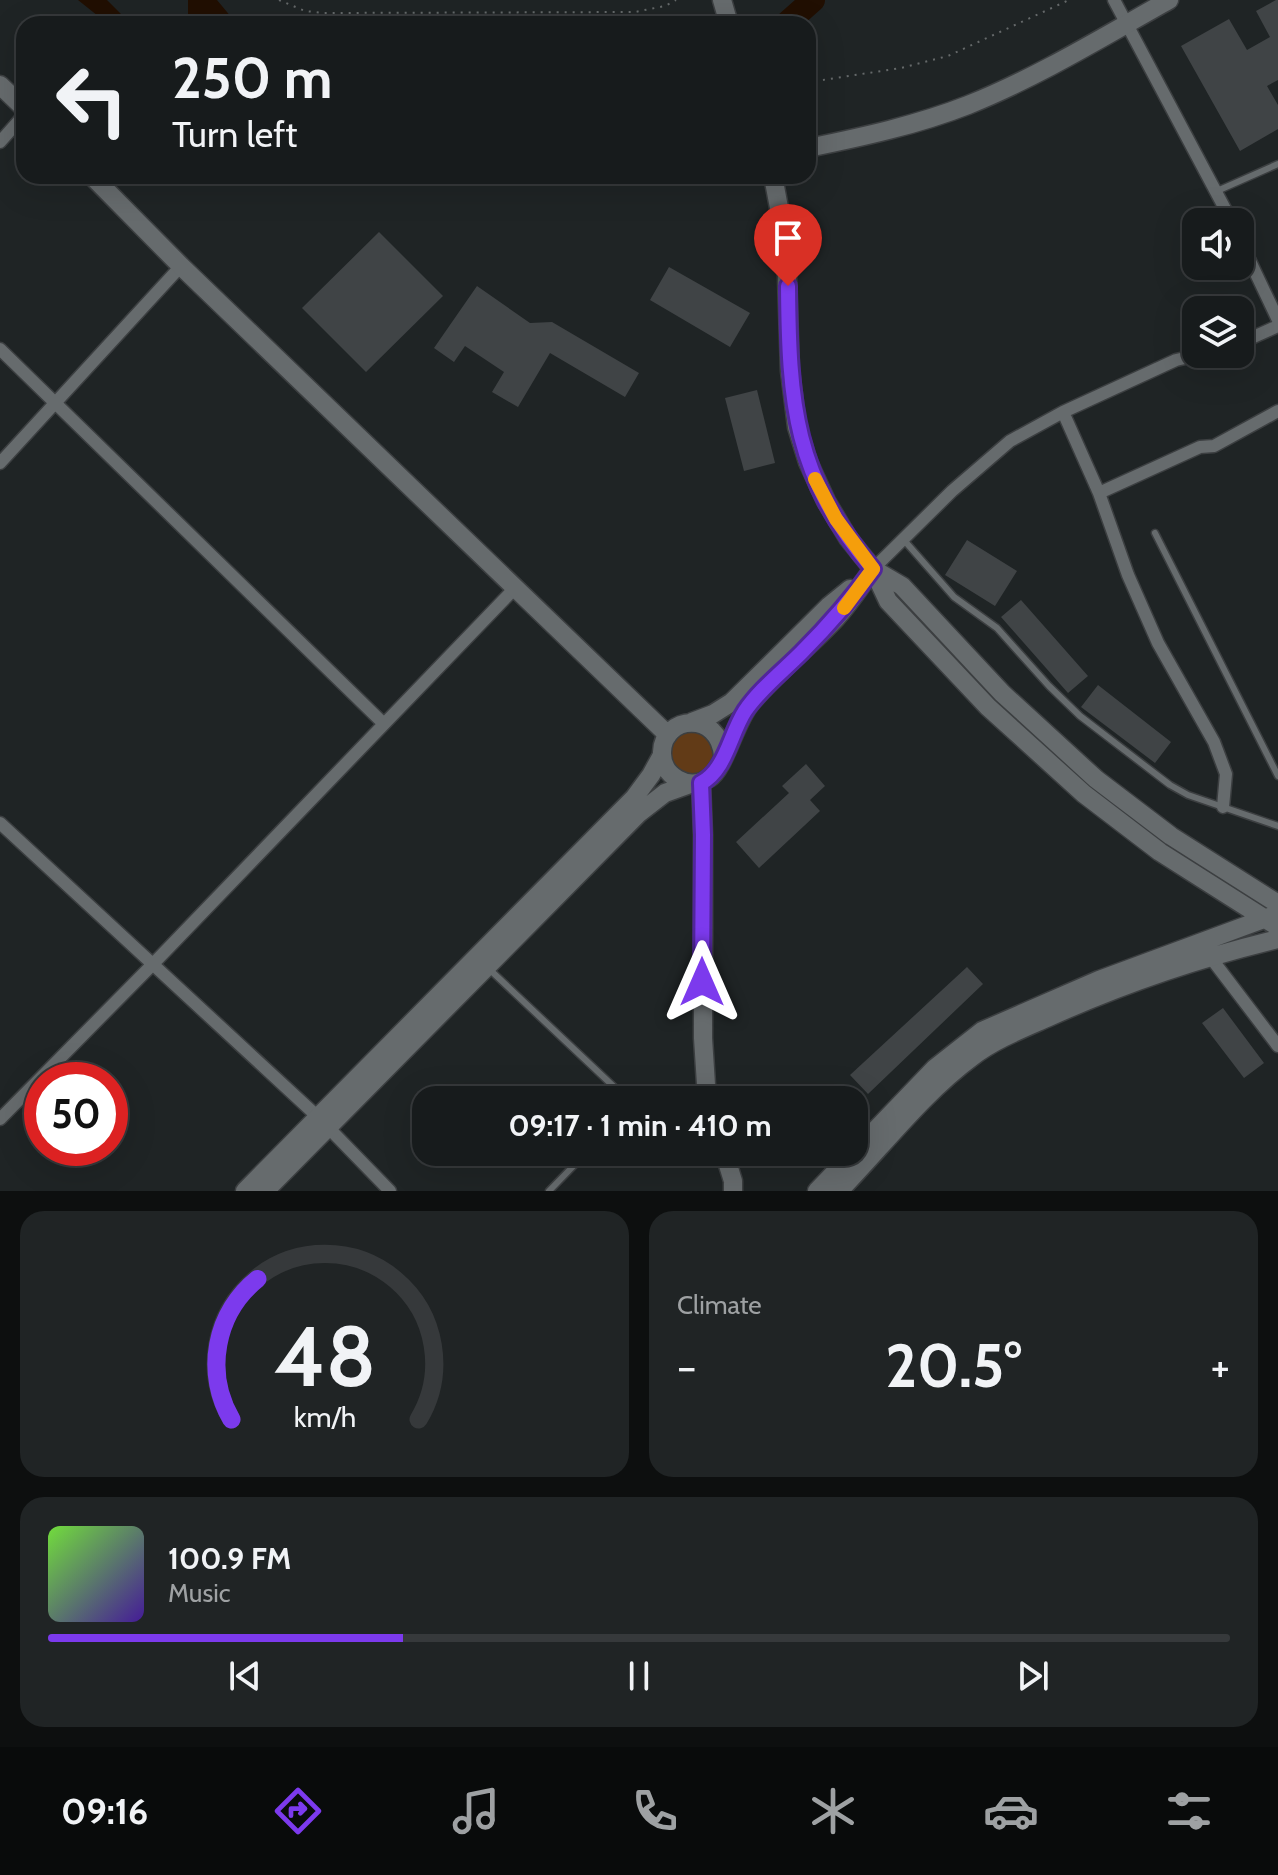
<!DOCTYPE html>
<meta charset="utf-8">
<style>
body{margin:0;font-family:Cabin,sans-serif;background:#202425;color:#f1f3f6;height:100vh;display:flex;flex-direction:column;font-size:30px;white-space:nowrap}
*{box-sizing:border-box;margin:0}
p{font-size:26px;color:#9ea1a3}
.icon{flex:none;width:44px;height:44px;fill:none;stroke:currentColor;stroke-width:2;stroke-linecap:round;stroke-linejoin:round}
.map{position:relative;height:1191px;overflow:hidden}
.sheet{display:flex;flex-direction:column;gap:20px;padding:20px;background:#0d0f0f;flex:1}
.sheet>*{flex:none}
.guide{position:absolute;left:16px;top:16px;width:800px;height:168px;border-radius:24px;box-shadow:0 8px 32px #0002,0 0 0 2px #36393b;background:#171b1c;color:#f1f3f6;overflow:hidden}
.tools{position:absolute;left:1182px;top:208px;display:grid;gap:16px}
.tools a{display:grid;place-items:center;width:72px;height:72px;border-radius:16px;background:#171b1c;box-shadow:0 8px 32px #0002,0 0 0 2px #36393b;font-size:40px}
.speed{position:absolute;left:24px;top:1062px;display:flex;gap:16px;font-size:40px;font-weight:700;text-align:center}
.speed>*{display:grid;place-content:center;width:104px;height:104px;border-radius:50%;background:#171b1c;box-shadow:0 8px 32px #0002,0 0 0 2px #36393b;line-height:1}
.speed .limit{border:12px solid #d22;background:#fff;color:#111}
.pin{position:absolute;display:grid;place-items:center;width:68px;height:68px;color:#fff;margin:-82px -34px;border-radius:50% 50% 50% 0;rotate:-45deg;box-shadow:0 0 8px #0007}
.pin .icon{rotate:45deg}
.me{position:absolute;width:88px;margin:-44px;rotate:0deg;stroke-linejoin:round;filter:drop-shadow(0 0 6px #0008)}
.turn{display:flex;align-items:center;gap:28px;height:168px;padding:0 24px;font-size:36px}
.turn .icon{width:104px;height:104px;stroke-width:2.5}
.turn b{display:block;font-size:56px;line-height:68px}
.big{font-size:60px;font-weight:700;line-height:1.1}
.sheet .card{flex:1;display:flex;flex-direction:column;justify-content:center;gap:12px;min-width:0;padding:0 28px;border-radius:24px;background:#202425}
.sheet .dial{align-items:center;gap:0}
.dial svg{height:208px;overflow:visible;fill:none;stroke:#36393b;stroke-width:7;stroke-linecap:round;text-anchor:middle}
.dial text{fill:#f1f3f6;stroke:none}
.song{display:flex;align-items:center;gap:24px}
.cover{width:96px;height:96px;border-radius:12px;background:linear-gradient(135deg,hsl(100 70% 55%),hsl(260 70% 35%))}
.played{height:8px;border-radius:4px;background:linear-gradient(90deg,#7c3aed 30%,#36393b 30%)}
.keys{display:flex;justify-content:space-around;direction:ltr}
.heat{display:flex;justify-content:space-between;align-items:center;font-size:44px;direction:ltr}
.sheet .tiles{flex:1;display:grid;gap:20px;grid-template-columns:1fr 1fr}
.card:last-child{grid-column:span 2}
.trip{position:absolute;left:412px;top:1086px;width:456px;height:80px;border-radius:24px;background:#171b1c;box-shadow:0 8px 32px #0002,0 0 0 2px #36393b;font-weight:700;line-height:80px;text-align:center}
.tabs{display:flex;height:128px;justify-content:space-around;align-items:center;background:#090b0b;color:#9ea1a3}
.tabs .icon{width:56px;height:56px}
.tabs .on{color:#7c3aed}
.tabs b{font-size:36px;color:#f1f3f6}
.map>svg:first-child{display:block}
.green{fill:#623b17}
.water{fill:#210f02}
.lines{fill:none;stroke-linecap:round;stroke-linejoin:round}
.river{stroke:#210f02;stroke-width:24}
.building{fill:#404446}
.lane-casing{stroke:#3c3f41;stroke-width:9}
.street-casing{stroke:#3c3f41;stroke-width:15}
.secondary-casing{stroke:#3c3f41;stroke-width:21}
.path{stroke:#65696a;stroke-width:2;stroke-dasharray:2 6;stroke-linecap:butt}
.lane{stroke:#666b6d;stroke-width:6}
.street{stroke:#666b6d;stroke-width:12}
.secondary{stroke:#666b6d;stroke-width:18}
.route-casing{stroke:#51269a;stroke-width:20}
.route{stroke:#7c3aed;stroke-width:14}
.slow{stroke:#f59e0b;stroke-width:14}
</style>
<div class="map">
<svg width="1278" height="1191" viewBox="0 0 1278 1191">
<rect width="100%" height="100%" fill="#1f2425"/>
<path class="green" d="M670 753a22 22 0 1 1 44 0a22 22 0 1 1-44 0Z"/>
<path class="water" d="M78 0H107L131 24H108Z
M188 0H217L237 24H188Z"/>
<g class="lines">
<path class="river" d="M786 24 813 0"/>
</g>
<path class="building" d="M1276 0H1278V80L1267 86 1278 105V129L1240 151 1181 46 1229 19 1247 50 1270 37 1256 11Z
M379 232 443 296 366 372 302 308Z
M669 267 750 313 730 347 650 300Z
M477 286 530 323 552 322 639 373 625 397 550 353 518 407 492 392 504 372 465 346 454 362 434 348Z
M757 390 775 463 744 471 725 398Z
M967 540 1017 571 995 606 945 575Z
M1021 600 1088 676 1068 693 1001 617Z
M1098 685 1171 742 1155 763 1081 707Z
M806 764 825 786 810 800 820 811 759 868 736 842 789 793 782 786Z
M967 967 983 984 868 1094 850 1075Z
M1223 1008 1264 1063 1244 1078 1202 1023Z
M815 1086 830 1100H802Z
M765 1090V1100H728V1092Z"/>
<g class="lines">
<defs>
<path id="lane" d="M1217 191 1278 164
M1155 533 1278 776
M903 539 954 597 997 628 1049 686 1080 716 1170 785 1188 795 1278 826
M488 968 628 1100
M667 1100 705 1094
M549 1191 587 1152"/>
<path id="street" d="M1114 0 1232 222
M0 142 24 115
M1240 240 1278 320
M1240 343 1278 326
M0 349 384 724
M1063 412 1099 493 1128 575 1158 643 1214 742 1226 774 1223 807
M0 463 181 266
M1099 493 1200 447 1214 446 1278 411
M873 569 952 491 1010 441 1063 412 1176 360 1203 354
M0 823 318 1117 390 1191
M1208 954 1278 1046
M0 1119 153 964 516 587"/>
<path id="secondary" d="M722 0 729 24
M0 85 24 108
M808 148C862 137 917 125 968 105 1038 77 1103 37 1169 0
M92 176 181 266 668 735
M773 176 786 245 790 371 797 427 808 462 826 501 848 538 873 569 888 601 988 707 1084 794 1160 852 1278 927
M873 569 902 586 1002 693 1096 779 1171 836 1278 904
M692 722 713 714 732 702 829 606 850 589
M723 756C719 710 663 715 662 752 661 776 689 792 709 778 724 769 735 722 750 704 775 673 809 647 836 618 850 603 861 585 873 569
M701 783 703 835V1038L707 1100
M724 1152 733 1181V1191
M245 1191 634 798 651 775 662 755
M265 1191 638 814 665 793 690 784
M817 1191 935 1068 982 1031 1099 980 1272 916
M839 1191C882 1147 922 1094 972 1057 994 1040 1022 1029 1047 1018 1122 984 1199 958 1278 939"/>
</defs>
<use href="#lane" class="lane-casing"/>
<use href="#street" class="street-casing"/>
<use href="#secondary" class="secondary-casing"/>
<path class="path" d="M279 0 305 11 324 13 635 12 665 6 676 0
M808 85 816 81 901 68 948 56 1069 0"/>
<use href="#lane" class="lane"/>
<use href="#street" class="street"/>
<use href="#secondary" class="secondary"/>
</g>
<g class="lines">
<defs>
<path id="route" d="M702 982 703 835 701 783C726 770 730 734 745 711 759 690 782 672 801 653 827 627 851 600 873 569 794 477 789 403 788 286"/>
</defs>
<use href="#route" class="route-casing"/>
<use href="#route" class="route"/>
<path class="slow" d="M815 479 836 519 873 569 844 608"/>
</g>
</svg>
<div class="tools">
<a><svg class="icon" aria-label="sound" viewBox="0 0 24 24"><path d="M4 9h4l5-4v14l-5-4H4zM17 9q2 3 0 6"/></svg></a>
<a><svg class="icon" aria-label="layers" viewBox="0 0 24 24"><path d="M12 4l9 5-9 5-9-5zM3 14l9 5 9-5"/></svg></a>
</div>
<div class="speed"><div class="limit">50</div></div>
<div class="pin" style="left:788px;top:286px;background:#d93025"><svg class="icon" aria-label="arrive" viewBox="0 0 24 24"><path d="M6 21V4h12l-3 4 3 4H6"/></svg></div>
<svg class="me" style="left:702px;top:982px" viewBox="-20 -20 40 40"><path d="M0-17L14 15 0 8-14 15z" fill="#7c3aed" stroke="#fff" stroke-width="4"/></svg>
<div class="trip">09:17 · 1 min · 410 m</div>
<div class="guide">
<div class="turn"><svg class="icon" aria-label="left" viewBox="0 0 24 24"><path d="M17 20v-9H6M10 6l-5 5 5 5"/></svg><div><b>250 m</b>Turn left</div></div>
</div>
</div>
<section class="sheet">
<div class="tiles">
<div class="card dial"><svg viewBox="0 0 100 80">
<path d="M14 69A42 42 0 1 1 86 69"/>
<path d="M14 69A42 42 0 0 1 24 15" stroke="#7c3aed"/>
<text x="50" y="56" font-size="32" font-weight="700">48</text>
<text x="50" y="72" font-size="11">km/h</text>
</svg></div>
<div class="card"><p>Climate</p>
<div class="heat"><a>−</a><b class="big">20.5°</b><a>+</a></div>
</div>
<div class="card">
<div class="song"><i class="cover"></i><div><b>100.9 FM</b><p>Music</p></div></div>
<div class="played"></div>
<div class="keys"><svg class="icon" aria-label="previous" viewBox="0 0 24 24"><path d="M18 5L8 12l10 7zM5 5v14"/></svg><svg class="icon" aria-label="pause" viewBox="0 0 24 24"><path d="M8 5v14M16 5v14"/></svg><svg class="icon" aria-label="next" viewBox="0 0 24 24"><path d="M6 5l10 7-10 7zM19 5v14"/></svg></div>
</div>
</div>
</section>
<nav class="tabs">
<b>09:16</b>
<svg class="icon on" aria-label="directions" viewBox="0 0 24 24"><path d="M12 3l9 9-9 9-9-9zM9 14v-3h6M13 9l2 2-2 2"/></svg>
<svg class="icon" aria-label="music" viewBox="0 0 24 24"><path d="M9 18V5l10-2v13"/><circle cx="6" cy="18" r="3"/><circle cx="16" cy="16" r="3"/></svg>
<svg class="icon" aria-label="phone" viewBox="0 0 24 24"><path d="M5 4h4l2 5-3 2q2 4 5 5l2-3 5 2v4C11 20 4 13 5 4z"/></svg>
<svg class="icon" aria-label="climate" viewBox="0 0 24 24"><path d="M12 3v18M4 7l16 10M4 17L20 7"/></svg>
<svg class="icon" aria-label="car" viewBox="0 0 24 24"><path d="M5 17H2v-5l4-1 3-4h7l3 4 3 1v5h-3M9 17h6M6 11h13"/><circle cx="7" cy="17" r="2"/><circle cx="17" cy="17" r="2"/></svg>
<svg class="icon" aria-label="filters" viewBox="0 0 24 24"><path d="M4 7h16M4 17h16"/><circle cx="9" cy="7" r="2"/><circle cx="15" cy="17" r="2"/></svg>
</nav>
